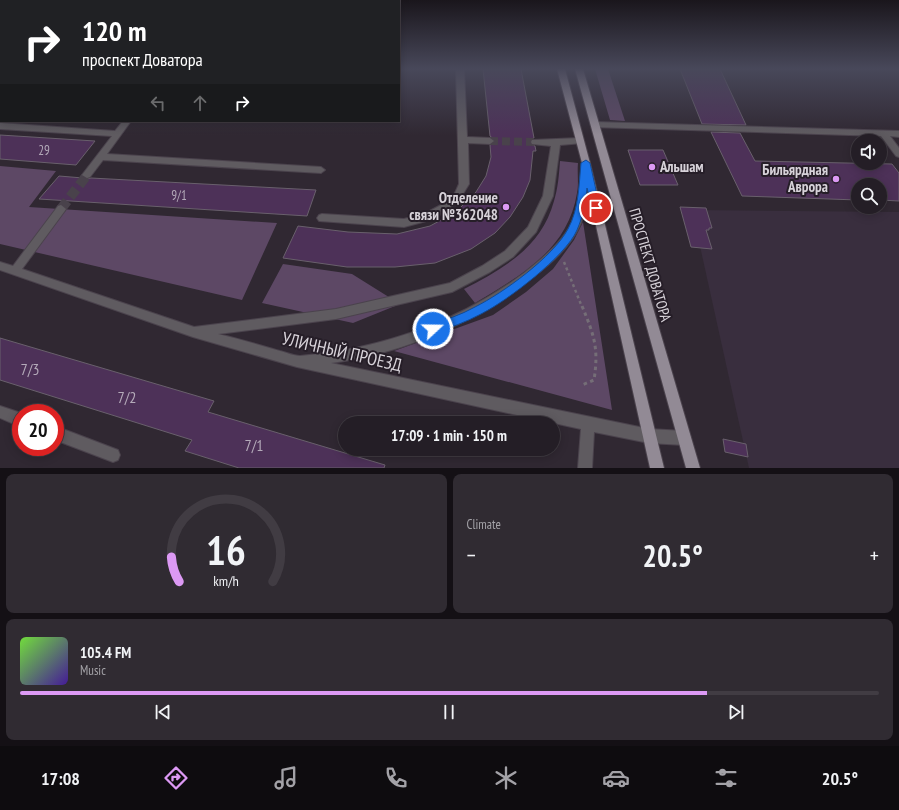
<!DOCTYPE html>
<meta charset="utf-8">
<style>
body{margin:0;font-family:"PT Sans Narrow",sans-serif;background:#302b32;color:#f1f3f6;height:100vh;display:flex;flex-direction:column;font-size:15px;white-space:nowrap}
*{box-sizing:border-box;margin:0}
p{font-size:13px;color:#a3a2a7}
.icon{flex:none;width:22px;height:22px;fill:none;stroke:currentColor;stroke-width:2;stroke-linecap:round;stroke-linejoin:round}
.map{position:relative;height:468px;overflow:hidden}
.panel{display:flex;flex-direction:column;gap:6px;padding:6px;background:#141015;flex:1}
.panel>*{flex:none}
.top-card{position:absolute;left:0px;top:0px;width:400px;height:122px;box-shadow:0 2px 10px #0003,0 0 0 1px #413c43;background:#202124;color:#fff;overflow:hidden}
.buttons{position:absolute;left:851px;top:134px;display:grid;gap:8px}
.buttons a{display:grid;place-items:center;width:36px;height:36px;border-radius:50%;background:#241e26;box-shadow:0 2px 10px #0003,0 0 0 1px #413c43;font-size:20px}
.speed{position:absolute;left:12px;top:404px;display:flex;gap:8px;font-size:20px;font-weight:700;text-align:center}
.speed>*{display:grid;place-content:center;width:52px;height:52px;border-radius:50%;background:#241e26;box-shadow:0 2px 10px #0003,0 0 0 1px #413c43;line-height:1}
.speed .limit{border:6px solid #d22;background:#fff;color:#111}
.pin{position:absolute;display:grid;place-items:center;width:34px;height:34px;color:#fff;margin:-17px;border:2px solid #fff;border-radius:50%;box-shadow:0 1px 4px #0007}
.me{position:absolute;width:44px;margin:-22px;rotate:69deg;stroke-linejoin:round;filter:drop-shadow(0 0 3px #0008)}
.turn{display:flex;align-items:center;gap:14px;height:84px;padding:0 16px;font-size:18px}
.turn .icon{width:52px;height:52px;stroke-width:2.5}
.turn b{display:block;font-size:28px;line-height:34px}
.lanes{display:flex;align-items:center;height:38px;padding:0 16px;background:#0003;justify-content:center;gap:20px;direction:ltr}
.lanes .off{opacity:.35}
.big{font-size:30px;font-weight:800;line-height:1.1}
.panel .widget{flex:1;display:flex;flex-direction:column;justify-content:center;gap:6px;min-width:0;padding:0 14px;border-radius:8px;background:#302b32}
.panel .dial{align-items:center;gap:0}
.dial svg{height:104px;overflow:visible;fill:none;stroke:#413c43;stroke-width:7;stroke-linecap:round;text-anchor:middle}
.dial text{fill:#f1f3f6;stroke:none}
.song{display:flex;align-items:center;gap:12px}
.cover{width:48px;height:48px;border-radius:6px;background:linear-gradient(135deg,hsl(100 70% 55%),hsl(260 70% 35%))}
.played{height:4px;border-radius:2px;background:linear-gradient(90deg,#dc99f4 80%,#413c43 80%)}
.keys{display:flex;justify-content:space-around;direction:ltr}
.heat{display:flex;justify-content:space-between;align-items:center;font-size:22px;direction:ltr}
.panel .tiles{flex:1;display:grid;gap:6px;grid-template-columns:1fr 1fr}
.widget:last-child{grid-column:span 2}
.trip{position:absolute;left:338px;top:416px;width:222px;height:40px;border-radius:20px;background:#241e26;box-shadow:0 2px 10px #0003,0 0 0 1px #413c43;font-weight:800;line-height:40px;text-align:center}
.tabs{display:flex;height:64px;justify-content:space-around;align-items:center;background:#0e0c0f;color:#a3a2a7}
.tabs .icon{width:28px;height:28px}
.tabs .on{color:#dc99f4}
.tabs b{font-size:18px;color:#f1f3f6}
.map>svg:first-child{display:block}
.built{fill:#392e3e}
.green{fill:#5d4865}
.building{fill:#4d3158;stroke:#69606c}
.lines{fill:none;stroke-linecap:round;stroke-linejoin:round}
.minor-tunnel-far1{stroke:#49424b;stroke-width:8;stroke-dasharray:8 4;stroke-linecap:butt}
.minor-tunnel{stroke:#49424b;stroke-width:10;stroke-dasharray:10 5;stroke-linecap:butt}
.minor-casing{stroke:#4b434d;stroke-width:2}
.major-casing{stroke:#4b434d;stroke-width:2}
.path-far1{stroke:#756e77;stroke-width:2.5;stroke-dasharray:3 3;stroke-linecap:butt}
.path{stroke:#756e77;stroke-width:3;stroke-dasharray:3.5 3.5;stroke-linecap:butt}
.minor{fill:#5f5b60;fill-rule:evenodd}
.major{fill:#928a95;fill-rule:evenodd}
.route{fill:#1a73e8;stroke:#114b97}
.poi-dot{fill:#dc99f4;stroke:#261e28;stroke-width:1.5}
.labels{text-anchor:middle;stroke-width:4;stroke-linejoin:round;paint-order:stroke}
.number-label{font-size:13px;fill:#b4aab9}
.poi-label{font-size:15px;font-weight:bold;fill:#d7d2d9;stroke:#261e28;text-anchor:end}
.street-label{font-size:15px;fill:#d7d2d9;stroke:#261e28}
.near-number-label{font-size:16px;fill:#b4aab9}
.near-street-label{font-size:18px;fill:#d7d2d9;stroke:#261e28}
</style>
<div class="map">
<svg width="899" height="468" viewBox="0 0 899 468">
<rect width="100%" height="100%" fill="#302832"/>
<path class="built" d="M692 210 899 212V468H749Z"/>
<path class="green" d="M595 69H608L625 121 610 120Z
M560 161 578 163C577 173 579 184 577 193 568 250 520 276 475 303L464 289C504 268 541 248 554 201 558 188 559 175 560 161Z
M0 166 56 171 29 207 277 223 242 300 0 244Z
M583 222 612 410 394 351 493 315 526 292 553 269 574 240Z
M283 264 352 274 400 304 353 323 262 303Z"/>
<path class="building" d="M483 69H521L534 138 531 139 530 143 532 145 535 146 536 151H533L530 180 523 197 510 217 495 233 471 249 435 263 395 267H347L283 258 298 226 348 232 397 234 430 226 456 212 476 192 486 176 491 157 490 145 496 141 490 136Z
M680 69H720L746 125 702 124Z
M711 132 740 133 755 161 892 164 899 173V201L880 200V185H858V200L742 196Z
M0 135 95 141 76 165 0 159Z
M628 150H663L678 185H640Z
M59 176 83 178 87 179 91 178 316 190 307 216 39 199Z
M680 207 706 208 712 228H709V230H706L712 249 691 247Z
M0 338 214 401 208 412 385 465 384 468H239L185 451 192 440 0 380Z
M723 439 746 444 748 457 725 452Z"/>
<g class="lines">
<path class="minor-tunnel-far1" d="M490 141 535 142"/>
<path class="minor-tunnel" d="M61 209 87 175"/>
<defs>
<path id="minor" d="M456 69H464L467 137 490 138 494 141 490 144 468 143 469 184 461 197 449 210 430 220 404 227 319 221 317 218 319 215 322 214 404 219 424 214 443 204 455 193 459 184Z
M123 121H131L107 154 321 167 325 170 321 173 103 160 90 177 87 178 82 175 112 136 0 129V123L115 131Z
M595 122 899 131V137L890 136 899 148V157L896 156 881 136 592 127 591 125 592 123Z
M580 138 584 141 583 143 560 145 553 196 536 232 513 257 490 272 452 292 336 319 218 334C239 339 259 345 280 351 285 352 294 356 300 356 381 349 459 322 524 273 540 260 558 246 569 228 580 209 579 184 582 163L583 161H589L590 163C588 183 589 204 581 223 572 245 552 263 533 277 475 323 404 353 331 363L649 429 684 431 689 433 691 438 689 443 684 445 649 443 594 432 592 468H578L581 429 297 367 193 337 0 270V262L13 266 58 206 61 205 66 209 64 212 22 269 194 327 336 309 450 283 482 266 505 251 528 227 543 196 551 146 532 144 531 142 532 140Z
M0 406 21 413V427L0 418Z
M55 426 118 450 120 455 118 460 113 462 55 440Z"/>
<path id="major" d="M557 69H565L590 163 664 468H650L582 163Z
M575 69H583L700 468H686Z"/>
</defs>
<use href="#minor" class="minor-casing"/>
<use href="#major" class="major-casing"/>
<path class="path-far1" d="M564 262 582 307"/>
<path class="path" d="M582 306C594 335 599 348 594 380L582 385"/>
<use href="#minor" class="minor"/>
<use href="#major" class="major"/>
</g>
<linearGradient id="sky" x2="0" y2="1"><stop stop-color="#1a161c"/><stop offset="0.51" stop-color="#48485a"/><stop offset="1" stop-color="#48485a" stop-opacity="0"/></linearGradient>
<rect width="899" height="135" fill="url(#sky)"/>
<path class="route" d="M586 160 590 163 600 208 599 211H593L592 208 587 188C586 203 583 216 577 230 566 256 507 301 481 314 466 322 449 328 433 334L429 332 428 329 429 326C444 320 461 315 475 307 503 293 553 257 568 229 579 209 579 184 581 163Z"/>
<g class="poi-dot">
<circle cx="652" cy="167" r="4"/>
<circle cx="836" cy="179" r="4"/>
<circle cx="506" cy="207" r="4"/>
</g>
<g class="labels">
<g class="number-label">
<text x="44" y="155">29</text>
<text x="179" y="200">9/1</text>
</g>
<g class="poi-label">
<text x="660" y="172" text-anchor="start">Альшам</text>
<text x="828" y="175">Бильярдная<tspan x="828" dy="17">Аврора</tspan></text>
<text x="498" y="203">Отделение<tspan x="498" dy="17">связи №362048</tspan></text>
</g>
<g class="street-label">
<text transform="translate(650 265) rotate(74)" y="5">ПРОСПЕКТ ДОВАТОРА</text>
</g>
<g class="near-number-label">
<text x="30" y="375">7/3</text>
<text x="127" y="403">7/2</text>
<text x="254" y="451">7/1</text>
</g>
<g class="near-street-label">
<text transform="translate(342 352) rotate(13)" y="6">УЛИЧНЫЙ ПРОЕЗД</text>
</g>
</g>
</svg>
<div class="buttons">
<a><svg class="icon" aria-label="sound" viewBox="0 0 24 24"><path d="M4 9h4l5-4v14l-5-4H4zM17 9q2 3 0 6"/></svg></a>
<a><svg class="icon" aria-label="search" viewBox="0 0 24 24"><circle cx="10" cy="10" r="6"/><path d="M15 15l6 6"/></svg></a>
</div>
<div class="speed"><div class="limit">20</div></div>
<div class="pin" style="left:596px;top:208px;background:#d93025"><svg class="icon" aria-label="arrive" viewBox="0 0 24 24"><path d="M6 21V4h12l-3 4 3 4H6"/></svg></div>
<svg class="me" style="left:433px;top:329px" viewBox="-20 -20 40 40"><circle r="17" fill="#1a73e8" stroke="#fff" stroke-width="3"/><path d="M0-11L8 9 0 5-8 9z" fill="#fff"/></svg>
<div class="trip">17:09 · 1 min · 150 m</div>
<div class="top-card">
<div class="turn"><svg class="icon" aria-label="right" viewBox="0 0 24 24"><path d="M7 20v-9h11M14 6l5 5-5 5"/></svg><div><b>120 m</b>проспект Доватора</div></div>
<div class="lanes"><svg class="icon off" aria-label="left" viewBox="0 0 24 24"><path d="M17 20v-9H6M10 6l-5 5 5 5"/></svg><svg class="icon off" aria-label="ahead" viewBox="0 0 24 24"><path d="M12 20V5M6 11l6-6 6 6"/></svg><svg class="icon" aria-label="right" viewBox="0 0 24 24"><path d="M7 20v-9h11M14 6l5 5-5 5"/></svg></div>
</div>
</div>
<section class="panel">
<div class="tiles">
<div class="widget dial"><svg viewBox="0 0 100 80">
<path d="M14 69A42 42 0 1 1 86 69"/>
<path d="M14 69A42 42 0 0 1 8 50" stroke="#dc99f4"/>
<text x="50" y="56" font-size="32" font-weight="700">16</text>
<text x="50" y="72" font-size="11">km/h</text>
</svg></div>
<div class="widget"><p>Climate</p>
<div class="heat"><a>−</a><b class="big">20.5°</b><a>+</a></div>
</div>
<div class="widget">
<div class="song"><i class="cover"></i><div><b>105.4 FM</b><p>Music</p></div></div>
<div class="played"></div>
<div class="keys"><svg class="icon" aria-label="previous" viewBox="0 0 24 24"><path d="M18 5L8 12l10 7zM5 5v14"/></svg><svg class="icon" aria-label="pause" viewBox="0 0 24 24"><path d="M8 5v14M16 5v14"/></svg><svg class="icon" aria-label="next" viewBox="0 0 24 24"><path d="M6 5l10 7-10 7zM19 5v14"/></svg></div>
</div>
</div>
</section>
<nav class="tabs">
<b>17:08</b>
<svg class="icon on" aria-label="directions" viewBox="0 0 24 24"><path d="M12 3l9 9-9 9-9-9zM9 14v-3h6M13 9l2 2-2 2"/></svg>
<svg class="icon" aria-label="music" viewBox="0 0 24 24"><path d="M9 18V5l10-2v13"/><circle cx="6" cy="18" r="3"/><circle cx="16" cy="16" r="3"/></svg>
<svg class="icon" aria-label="phone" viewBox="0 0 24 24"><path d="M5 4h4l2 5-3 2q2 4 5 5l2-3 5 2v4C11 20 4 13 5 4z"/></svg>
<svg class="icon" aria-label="climate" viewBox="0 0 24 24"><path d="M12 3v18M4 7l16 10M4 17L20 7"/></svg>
<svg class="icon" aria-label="car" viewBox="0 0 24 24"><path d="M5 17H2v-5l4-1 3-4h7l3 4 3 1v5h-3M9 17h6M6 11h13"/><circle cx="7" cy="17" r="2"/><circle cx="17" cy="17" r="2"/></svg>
<svg class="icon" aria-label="filters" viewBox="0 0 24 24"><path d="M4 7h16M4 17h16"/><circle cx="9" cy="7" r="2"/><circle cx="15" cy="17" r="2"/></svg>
<b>20.5°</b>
</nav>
